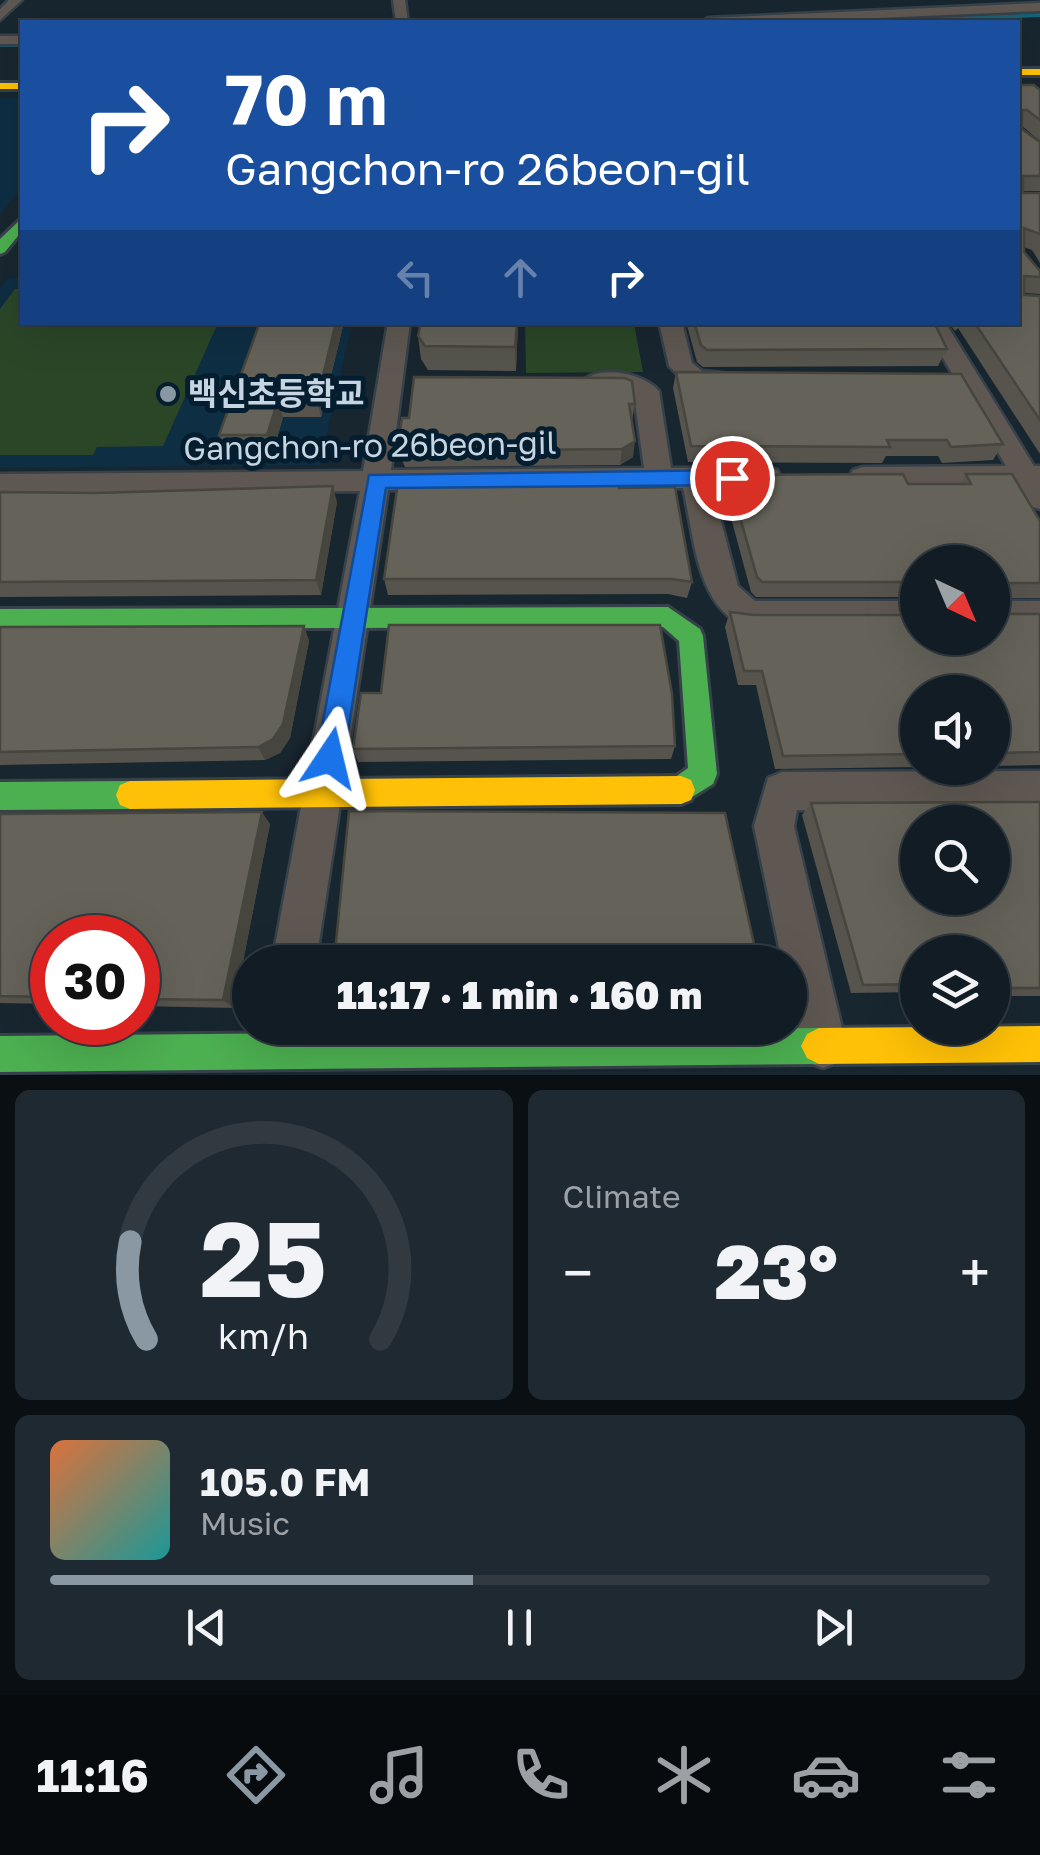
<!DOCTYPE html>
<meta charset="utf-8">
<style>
body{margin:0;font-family:"Golos Text","Noto Sans KR",sans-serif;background:#1f2931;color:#f1f3f6;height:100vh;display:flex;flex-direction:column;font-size:38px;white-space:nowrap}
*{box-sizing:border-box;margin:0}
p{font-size:32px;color:#9ca1a6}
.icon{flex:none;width:55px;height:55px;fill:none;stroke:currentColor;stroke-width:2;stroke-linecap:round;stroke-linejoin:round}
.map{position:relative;height:1075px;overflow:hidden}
.panel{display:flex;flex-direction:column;gap:15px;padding:15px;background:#0a0f14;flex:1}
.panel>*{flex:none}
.top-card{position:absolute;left:20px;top:20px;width:1000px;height:305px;border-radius:0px;box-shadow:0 10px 40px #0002,0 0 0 2px #313a41;background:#1a4fa0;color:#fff;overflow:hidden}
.needle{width:65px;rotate:136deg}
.buttons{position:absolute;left:900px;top:545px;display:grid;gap:20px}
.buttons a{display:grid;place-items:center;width:110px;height:110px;border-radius:50%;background:#121c24;box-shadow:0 10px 40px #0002,0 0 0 2px #313a41;font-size:50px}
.speed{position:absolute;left:30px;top:915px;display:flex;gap:20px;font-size:50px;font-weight:700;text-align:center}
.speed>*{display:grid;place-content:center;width:130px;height:130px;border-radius:50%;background:#121c24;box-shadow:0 10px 40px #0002,0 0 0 2px #313a41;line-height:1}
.speed .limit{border:15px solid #d22;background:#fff;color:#111}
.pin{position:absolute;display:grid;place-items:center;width:85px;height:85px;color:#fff;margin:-42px;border:5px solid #fff;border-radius:50%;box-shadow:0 2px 10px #0007}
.me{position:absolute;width:110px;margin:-55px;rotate:10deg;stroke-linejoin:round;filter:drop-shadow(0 0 8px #0008)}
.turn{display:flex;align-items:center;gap:35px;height:210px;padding:0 40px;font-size:45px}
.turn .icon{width:130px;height:130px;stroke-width:2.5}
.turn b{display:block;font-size:70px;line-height:85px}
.lanes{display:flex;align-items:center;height:95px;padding:0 40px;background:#0003;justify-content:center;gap:50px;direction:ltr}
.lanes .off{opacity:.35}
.big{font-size:75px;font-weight:800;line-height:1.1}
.panel .widget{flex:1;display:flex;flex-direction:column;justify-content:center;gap:15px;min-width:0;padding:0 35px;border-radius:15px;background:#1f2931}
.panel .dial{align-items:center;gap:0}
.dial svg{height:260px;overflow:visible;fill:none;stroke:#313a41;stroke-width:7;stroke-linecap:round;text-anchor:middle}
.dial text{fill:#f1f3f6;stroke:none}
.song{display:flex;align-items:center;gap:30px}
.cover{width:120px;height:120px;border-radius:15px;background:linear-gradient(135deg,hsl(20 70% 55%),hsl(180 70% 35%))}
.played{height:10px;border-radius:5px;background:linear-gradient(90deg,#8998a3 45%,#313a41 45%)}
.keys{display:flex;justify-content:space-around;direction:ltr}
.heat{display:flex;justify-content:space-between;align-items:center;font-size:55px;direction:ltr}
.panel .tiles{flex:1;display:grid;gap:15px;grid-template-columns:1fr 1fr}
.widget:last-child{grid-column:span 2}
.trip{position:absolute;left:232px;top:945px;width:575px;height:100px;border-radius:50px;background:#121c24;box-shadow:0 10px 40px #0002,0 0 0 2px #313a41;font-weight:800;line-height:100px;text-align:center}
.tab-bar{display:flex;height:160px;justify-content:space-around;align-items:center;background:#070b0e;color:#9ca1a6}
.tab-bar .icon{width:70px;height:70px}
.tab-bar .selected{color:#8998a3}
.tab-bar b{font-size:45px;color:#f1f3f6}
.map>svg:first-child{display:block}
.built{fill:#0e2e43}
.green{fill:#2a4627}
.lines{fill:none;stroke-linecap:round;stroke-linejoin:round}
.stream{stroke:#176277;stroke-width:4}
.street-casing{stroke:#36414a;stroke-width:5}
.fast-casing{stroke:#36414a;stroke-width:6}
.slow-casing{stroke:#36414a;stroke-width:6}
.street{fill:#5f5852;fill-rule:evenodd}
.fast{fill:#4caf50;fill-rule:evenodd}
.slow{fill:#ffc107;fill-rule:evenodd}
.wall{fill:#56544d}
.shaded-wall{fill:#46453e}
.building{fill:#646259;stroke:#46453e;stroke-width:2.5;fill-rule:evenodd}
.route{fill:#1a73e8;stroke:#114b97;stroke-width:2.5}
.poi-dot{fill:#8998a3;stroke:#041e30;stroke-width:4}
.labels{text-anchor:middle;stroke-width:10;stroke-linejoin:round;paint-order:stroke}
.poi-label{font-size:32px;font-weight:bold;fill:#c6d5e1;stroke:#041e30;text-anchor:start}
.street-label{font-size:32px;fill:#c6d5e1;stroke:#041e30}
</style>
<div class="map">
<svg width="1040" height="1075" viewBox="0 0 1040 1075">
<rect width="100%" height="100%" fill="#182630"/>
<path class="built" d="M0 97 22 98V188L0 214Z
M22 277V322L352 323 320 465 0 468V288L8 278Z"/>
<path class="green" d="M15 289H22V322L218 323 163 446 97 447 93 455H0V309Z
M525 323H634L643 372 526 373Z"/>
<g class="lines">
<path class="stream" d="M868 22 1040 15
M0 45H22"/>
<defs>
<path id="street" d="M9 0H22L0 20V9Z
M393 0H405L408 22H396Z
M1040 3V11L782 22H702L708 18Z
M0 36H22V44H0Z
M388 322H410L391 470 644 468 634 395C617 386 594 396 582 382 598 364 644 373 659 391L671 468 767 467 777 470 781 477 777 484 712 487 738 586 755 601H918V627H748C696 610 694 534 683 488L388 490 316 962H272L360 491 0 494V474L363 471Z
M659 322H682L692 363 702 371 732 374 735 379 732 384H687L669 366Z
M922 322H945L1034 466H1040V509L1030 506 1018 486 853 484 849 477 853 470 863 467 1006 466Z
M992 601H1040V627H992Z
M1040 771V809L797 810 794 826 846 1045 840 1062 823 1068 806 1062 790 999V962H782L754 826 768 778 782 772Z"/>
<path id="fast" d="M22 218V231L5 252 0 254V239Z
M668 607 700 629 703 636 717 774 713 784 681 804 671 800 667 790 671 780 688 768 679 641 663 627 0 629V609Z
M130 781 140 785 144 795 140 805 130 809 0 810V782Z
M819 1028 831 1034 837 1046 831 1058 819 1064 0 1072V1036Z"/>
<path id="slow" d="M1018 69H1040V75H1018Z
M0 83H22V89H0Z
M681 776 691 780 695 790 691 800 681 804 130 809 120 805 116 795 120 785 130 781Z
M1040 1026V1062L819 1064 807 1058 801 1046 807 1034 819 1028Z"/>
</defs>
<use href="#street" class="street-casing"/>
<use href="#fast" class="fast-casing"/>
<use href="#slow" class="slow-casing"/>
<use href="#street" class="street"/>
<use href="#fast" class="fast"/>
<use href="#slow" class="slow"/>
</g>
<path class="wall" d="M1018 85 1040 90V141L1022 126V129L1040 142V191H1023V193H1040V263L1032 250 1024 247V252L1040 271V294L1024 293V295L1040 296V454L958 328 955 331 948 322H1018Z
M344 322 321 417H283L273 452 225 453 219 435Z
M421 322H518L516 371 428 370 421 359 418 336Z
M686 322H934L947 349 938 366 703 367 697 362Z
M676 372 1003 444 993 460 942 463 938 456H886L882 463 688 462 673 388Z
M635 404 632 420 633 457 620 465 405 467 401 458 398 442 409 418Z
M966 474 1040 521V598H1001L1002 614H1040V765L992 766V692H918V767L775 769 756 685H738L725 627 730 612 992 638 918 562V597H756L751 592 724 492 728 475 908 484H960Z
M619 488 692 582 687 598 668 594 388 595 384 579Z
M0 492 337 502 321 595 0 597Z
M304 626 309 641 290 738 280 753 265 760 0 765V627Z
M381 693 675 746 671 759 358 762 353 749Z
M1040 802V996H992V952H918V992L851 993 802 815 811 803Z
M0 814 270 824 234 1008 138 1006V938H52V1004L0 1003Z"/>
<path class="shaded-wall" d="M336 322H344L321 417 317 400Z
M517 322H518L516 371 515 347Z
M278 400 283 417 273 452 267 435Z
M635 441 633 457 620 465 622 449Z
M333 486 337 502 321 595 316 580Z
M304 626 309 641 290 738 280 753 265 760 258 747Z
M262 812 270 824 234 1008 223 1000Z"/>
<path class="building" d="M1018 85H1034L1040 90V120L1027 110H1022V129L1040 142V176H1023V193H1040V234L1024 228V252L1040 271V277L1024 276V295L1040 296V420L974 322H1018Z
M260 322H336L317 400H278L267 435H219Z
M421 322H517L515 347 425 346 418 336Z
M694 322H934L947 349 707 350 701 345Z
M676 372 961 374 1003 444 951 447 947 440H887L890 447 691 446Z
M414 377 625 378 632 381 635 404H629L635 441 622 449 403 451 398 442 402 418H409Z
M903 474 908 484H971L966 474H1012L1040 521V583H1001L1002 614H1040V752L992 753V692H918V754L783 756 762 671H744L730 612 754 615H918V638H992V562H918V582H762L757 577 728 475Z
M617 477 619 488 675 487 692 582 672 579H384L398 482Z
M333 486 316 580 0 582V492L96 493Z
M389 625H660L672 694 675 746 353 749 361 693H381Z
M304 626 283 724 273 739 258 747 0 752V627Z
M1040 802V988H992V952H918V984L863 985 811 803ZM918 822H992V898H918Z
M349 811 725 813 758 962H334Z
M262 812 223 1000 138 999V938H52V997L0 996V814Z"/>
<path class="route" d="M732 470 743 478 732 485 386 488 344 758 340 767 330 771 320 767 316 758 369 475Z"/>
<circle class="poi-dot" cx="168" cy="394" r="10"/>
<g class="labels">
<g class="poi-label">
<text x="188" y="405">백신초등학교</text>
</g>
<g class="street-label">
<text transform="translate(370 446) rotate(-1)" y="11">Gangchon-ro 26beon-gil</text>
</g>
</g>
</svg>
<div class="buttons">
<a><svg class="needle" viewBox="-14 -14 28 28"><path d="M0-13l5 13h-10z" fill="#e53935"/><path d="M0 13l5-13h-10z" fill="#9ca1a6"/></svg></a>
<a><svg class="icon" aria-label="sound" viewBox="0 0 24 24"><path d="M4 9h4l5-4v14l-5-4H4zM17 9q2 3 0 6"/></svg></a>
<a><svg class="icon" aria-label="search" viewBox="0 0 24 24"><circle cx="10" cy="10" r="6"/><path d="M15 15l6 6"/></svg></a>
<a><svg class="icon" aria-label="layers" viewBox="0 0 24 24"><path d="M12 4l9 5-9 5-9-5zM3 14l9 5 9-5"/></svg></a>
</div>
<div class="speed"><div class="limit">30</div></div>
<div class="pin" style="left:732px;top:478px;background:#d93025"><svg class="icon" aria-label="arrive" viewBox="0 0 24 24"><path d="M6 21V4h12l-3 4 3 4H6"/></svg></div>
<svg class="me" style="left:330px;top:758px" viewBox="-20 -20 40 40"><path d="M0-17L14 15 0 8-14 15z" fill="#1a73e8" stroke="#fff" stroke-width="4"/></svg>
<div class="trip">11:17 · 1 min · 160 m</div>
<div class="top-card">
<div class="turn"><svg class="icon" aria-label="right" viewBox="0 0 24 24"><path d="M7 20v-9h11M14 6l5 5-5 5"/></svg><div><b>70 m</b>Gangchon-ro 26beon-gil</div></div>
<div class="lanes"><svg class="icon off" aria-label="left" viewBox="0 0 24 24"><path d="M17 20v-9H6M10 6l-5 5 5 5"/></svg><svg class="icon off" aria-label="ahead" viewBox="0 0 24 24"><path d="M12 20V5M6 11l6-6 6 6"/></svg><svg class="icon" aria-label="right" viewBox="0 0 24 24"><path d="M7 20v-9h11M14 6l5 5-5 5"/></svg></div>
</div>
</div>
<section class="panel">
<div class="tiles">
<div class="widget dial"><svg viewBox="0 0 100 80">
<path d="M14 69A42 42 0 1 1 86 69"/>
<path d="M14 69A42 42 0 0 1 9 39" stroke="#8998a3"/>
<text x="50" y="56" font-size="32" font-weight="700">25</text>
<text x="50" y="72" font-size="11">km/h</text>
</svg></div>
<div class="widget"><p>Climate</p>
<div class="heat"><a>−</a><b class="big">23°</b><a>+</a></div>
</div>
<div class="widget">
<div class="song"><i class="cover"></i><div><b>105.0 FM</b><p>Music</p></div></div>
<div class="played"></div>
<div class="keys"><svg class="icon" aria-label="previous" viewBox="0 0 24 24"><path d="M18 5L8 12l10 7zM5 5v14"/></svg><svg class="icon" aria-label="pause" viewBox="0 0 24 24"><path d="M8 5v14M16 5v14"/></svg><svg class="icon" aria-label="next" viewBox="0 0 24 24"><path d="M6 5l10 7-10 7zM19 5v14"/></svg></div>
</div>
</div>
</section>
<nav class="tab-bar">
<b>11:16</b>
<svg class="icon selected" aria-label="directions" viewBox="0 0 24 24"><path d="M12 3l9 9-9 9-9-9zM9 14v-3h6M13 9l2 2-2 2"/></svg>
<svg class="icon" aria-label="music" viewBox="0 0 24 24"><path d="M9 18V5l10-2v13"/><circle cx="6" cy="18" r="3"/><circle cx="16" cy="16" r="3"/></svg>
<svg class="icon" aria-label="phone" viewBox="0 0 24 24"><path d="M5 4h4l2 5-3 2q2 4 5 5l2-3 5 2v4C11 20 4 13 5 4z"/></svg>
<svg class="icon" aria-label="climate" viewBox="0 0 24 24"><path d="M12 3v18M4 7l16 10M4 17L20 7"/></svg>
<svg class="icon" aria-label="car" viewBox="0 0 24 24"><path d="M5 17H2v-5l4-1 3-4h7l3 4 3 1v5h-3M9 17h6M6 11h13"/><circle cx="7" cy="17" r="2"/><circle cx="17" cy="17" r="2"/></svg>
<svg class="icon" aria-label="filters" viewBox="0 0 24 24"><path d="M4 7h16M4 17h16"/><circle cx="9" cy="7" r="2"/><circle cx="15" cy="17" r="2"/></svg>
</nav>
